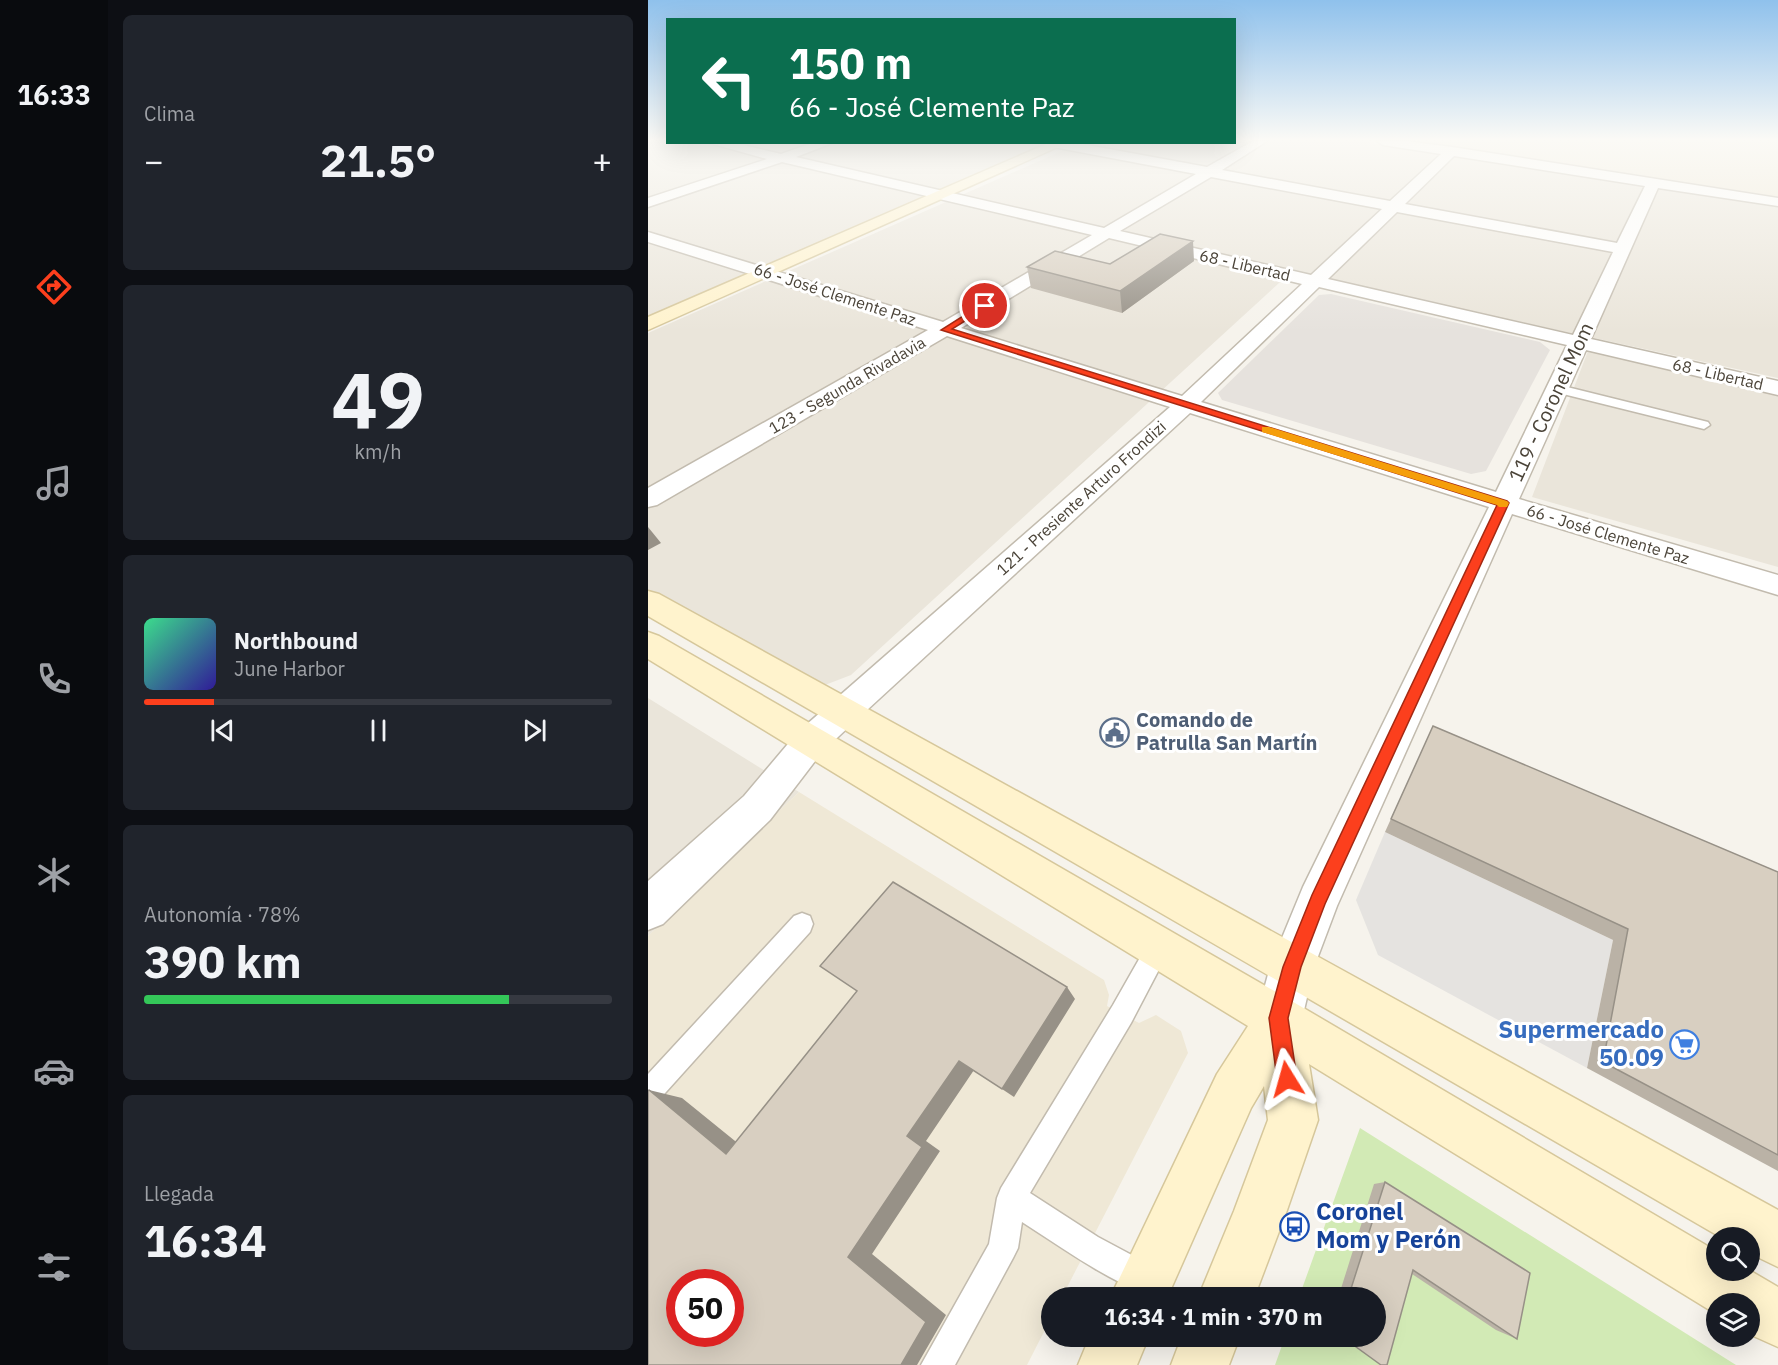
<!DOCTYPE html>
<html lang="es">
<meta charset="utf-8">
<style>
body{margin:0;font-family:"IBM Plex Sans",sans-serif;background:#20242c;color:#f1f3f6;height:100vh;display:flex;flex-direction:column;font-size:22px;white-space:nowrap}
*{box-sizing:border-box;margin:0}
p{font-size:20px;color:#9ea1a6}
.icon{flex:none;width:33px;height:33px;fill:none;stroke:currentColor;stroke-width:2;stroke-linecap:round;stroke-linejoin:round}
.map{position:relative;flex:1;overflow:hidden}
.sheet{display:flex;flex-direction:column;gap:15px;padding:15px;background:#0d0f14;width:540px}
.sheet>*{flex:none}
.banner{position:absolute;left:18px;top:18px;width:570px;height:126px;border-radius:0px;box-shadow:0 6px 24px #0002;background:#0b6e4f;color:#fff;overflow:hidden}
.buttons{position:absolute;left:1058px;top:1227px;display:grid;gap:12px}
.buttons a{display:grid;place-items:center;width:54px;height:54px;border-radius:50%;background:#171b24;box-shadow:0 6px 24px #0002;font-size:30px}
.speed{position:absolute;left:18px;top:1269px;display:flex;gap:12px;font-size:30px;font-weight:700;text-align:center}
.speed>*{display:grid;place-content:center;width:78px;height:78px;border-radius:50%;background:#171b24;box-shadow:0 6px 24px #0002;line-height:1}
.speed .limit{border:9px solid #d22;background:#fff;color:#111}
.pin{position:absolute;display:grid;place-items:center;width:51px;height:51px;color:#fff;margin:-26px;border:3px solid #fff;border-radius:50%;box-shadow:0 2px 6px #0007}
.me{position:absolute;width:66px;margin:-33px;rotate:352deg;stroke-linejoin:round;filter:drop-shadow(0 0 4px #0008)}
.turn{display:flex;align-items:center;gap:21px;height:126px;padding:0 24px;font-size:27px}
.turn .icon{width:78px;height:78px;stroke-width:2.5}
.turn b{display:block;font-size:42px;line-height:51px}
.big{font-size:45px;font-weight:700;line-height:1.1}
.sheet .card{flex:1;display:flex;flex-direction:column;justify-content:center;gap:9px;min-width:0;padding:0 21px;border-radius:9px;background:#20242c}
.sheet .dial{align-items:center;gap:0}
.dial b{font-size:78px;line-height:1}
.song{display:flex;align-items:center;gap:18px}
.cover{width:72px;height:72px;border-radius:9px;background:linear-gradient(135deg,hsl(150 70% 55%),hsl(250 70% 35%))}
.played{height:6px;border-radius:3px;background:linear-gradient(90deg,#fc3f1d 15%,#363941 15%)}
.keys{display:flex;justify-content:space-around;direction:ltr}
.heat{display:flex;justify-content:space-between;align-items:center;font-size:33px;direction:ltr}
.charge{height:9px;border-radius:4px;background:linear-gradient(90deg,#34c759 78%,#363941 0)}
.trip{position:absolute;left:393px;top:1287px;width:345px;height:60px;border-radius:30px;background:#171b24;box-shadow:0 6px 24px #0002;font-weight:700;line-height:60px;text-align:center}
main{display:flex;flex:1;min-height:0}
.menu{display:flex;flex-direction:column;width:108px;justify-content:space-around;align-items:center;background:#090b0e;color:#9ea1a6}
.menu .icon{width:42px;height:42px}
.menu .active{color:#fc3f1d}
.menu b{font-size:27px;color:#f1f3f6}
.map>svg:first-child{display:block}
.residential{fill:#eae5da}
.industrial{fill:#e6e2dd}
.education{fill:#efe8d6;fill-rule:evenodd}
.green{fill:#d2eab5}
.parking{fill:#e5e3e0}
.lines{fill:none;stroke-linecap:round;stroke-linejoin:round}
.lane-casing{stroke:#c2bbae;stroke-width:3}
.street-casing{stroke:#c2bbae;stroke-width:3}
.secondary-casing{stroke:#d6c79b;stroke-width:3}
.lane{fill:#fff;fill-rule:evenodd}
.street{fill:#fff;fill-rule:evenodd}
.secondary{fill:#fff3cd;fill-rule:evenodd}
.wall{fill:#bab2a6}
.shaded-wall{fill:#979187}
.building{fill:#d8cfc1;stroke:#979187;stroke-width:1.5;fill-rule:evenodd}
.route{fill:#fc3f1d;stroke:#a42913;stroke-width:1.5}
.slow{fill:#f59e0b}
.labels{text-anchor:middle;stroke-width:6;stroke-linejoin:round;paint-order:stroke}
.far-street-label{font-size:16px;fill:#4b4439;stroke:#fff}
.street-label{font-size:20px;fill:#4b4439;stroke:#fff}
.service-label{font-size:20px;font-weight:bold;fill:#4e5e75;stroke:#fff;text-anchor:start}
.near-shop-label{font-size:24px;font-weight:bold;fill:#366cbe;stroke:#fff;text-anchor:end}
.near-transit-label{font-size:24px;font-weight:bold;fill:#164399;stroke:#fff;text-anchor:start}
</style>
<main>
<nav class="menu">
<b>16:33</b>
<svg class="icon active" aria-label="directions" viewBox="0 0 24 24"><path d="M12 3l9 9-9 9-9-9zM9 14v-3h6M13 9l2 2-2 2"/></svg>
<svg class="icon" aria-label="music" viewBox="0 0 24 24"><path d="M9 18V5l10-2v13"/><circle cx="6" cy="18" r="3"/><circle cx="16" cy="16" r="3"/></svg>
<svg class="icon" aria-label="phone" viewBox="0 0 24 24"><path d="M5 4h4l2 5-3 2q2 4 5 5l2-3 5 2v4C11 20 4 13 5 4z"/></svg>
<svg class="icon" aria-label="climate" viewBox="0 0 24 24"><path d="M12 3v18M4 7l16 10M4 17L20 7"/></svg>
<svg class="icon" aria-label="car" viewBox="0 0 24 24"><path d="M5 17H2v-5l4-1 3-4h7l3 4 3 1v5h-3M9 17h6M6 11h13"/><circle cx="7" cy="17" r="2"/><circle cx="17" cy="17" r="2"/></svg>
<svg class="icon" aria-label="filters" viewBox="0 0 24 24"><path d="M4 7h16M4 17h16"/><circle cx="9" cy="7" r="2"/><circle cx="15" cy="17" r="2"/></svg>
</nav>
<section class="sheet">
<div class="card"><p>Clima</p>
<div class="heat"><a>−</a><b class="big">21.5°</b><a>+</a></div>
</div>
<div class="card dial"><b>49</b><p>km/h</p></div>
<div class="card">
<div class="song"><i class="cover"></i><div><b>Northbound</b><p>June Harbor</p></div></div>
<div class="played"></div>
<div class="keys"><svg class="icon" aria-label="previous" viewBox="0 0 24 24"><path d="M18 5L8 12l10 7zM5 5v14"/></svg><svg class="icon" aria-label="pause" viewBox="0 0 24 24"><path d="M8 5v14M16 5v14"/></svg><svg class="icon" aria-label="next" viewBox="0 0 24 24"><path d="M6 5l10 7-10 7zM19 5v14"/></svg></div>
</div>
<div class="card"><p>Autonomía · 78%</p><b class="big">390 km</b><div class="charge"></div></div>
<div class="card"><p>Llegada</p><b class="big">16:34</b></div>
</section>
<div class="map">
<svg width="1130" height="1365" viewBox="0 0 1130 1365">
<rect width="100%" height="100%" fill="#f6f3ec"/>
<path class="residential" d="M0 141H19L20 142 403 143 0 317Z
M587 141H711L1130 207V378L643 272 203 675 164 690 0 602V333L432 143 586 142Z
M940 351 1130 396V567L884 497Z
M0 698 151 792 0 936Z"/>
<path class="industrial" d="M683 294 892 342 902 350 838 471 823 474 574 400 570 393 671 295Z"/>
<path class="education" d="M764 141H1130V197L1008 178Z
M151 792 456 980 461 995 459 1006 491 1023 508 1015 533 1031 540 1053 414 1297 404 1298 403 1318 379 1365H0V936ZM32 1282H82V1334H32Z"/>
<path class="green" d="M712 1128 1088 1365H627L637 1337 728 1336V1298L651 1297Z"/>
<path class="parking" d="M737 832 965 940 939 1068 730 955 708 900Z"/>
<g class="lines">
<defs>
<path id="lane" d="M911 385 1060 422 1062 425 1056 429 907 392 905 389Z
M154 913 162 916 165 924 162 932 9 1102 0 1106V1074L146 916Z
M510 936 518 940 522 948 518 956 483 1023 382 1193 450 1237 508 1268 512 1279 508 1290 497 1294C453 1276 413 1247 374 1222L370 1248 365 1258 307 1365H273L341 1244 349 1198 353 1188 465 1005 502 940Z"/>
<path id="street" d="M605 141H619L574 170 742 201 793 154 735 145 729 141H757L804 147 1130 198V206L1010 188 943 339 1130 381V395L938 350 871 499 1130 575V595L864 514 689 906 666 967 654 1019 647 1035 631 1042 615 1035 608 1019 622 967 655 887 841 507 542 413 206 722 174 752 122 820 15 924 0 930V881L96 796 150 732 522 407 299 336 9 505 0 507V488L280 330 0 242V232L295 322 444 235 134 162 0 207V198L119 159 58 142H83L133 154 167 142H187L148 157 456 228 548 174 400 146 394 142H423L559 167ZM806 156 997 186 969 243 757 204ZM563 177 734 209 663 275 472 231ZM749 212 965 252 925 335 680 279ZM461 238 654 284 534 396 313 328ZM671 287 919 345 848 492 553 402Z"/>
<path id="secondary" d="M403 142H421L0 330V317Z
M0 591 11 594 1130 1210V1267L1101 1253V1238H1074L0 616Z
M0 632 11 636 647 1003 1068 1251V1270H1101L1130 1287V1347L1101 1334V1304H1068V1314L661 1064 670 1120 638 1213 606 1298H550L586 1211 620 1120 616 1086 603 1108 519 1298H462L569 1074 600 1026 0 659Z
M442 1336H501L489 1365H430Z
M534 1336H592L581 1365H523Z"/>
</defs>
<use href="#lane" class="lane-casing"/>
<use href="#street" class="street-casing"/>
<use href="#secondary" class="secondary-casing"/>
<use href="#lane" class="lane"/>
<use href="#street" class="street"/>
<use href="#secondary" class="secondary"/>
</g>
<path class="wall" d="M546 261 474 313 383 288 379 267Z
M785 726 1130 872V1171L939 1068 965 940 737 832Z
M737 1182 869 1339 848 1330 764 1274 728 1298H690L726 1184Z"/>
<path class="shaded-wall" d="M545 241 546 261 474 313 472 291Z
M0 527 13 543 0 550Z
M419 987 427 999 366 1097 354 1089Z
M311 1061 326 1070 278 1141 292 1151 224 1254 298 1315 269 1365H253L200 1257 259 1136Z
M1 1090 34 1098 108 1158 78 1154Z"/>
<path class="building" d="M512 234 545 241 472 291 379 267 407 251 462 264Z
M785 726 1130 872V1155L955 1062 980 929 743 819Z
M245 882 419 987 354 1089 311 1061 259 1136 274 1147 200 1257 278 1322 253 1365H0V1091L1 1090 78 1154 209 991 172 966ZM32 1282H82V1334H32Z
M737 1182 882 1273 869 1339 765 1270 739 1365H733L693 1336H728V1298H700Z"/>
<linearGradient id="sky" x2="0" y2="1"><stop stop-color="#8fc1ec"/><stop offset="0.42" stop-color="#fbfaf6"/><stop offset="1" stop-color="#fbfaf6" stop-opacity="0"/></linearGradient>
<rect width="1130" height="332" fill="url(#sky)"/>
<path class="route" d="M334 304 341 306 304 329 859 501 861 503 677 904 653 967 640 1018 649 1079 646 1086 639 1089 632 1086 629 1079 621 1018 635 967 664 895 849 505 293 330Z"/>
<path class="slow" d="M614 427H621L859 501 861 503 859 507H851L849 505 614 432Z"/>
<defs>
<symbol id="civic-ring" viewBox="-11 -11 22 22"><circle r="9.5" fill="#fff" stroke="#5c6f8a" stroke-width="1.5"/><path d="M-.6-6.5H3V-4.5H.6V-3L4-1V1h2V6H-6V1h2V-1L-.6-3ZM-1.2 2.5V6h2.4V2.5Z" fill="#5c6f8a"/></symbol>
<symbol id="supermarket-ring" viewBox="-11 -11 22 22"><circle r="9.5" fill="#fff" stroke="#3f7fe0" stroke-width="1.5"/><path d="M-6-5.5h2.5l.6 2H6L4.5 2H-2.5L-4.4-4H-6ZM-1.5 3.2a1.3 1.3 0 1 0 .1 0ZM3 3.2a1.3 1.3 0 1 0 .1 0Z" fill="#3f7fe0"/></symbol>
<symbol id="bus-ring" viewBox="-11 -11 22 22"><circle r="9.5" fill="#fff" stroke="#1a4fb4" stroke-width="1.5"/><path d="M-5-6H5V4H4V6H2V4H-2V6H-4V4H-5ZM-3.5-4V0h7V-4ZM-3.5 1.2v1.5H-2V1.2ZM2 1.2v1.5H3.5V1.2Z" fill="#1a4fb4"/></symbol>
</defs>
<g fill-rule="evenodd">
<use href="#civic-ring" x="450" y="716" width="33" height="33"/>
<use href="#supermarket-ring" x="1020" y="1028" width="33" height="33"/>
<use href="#bus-ring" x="630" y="1210" width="33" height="33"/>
</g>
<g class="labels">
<g class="far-street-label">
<text transform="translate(597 265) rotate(13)" y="6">68 - Libertad</text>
<text transform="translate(187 294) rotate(18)" y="6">66 - José Clemente Paz</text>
<text transform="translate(1070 374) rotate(13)" y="6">68 - Libertad</text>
<text transform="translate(199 385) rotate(-30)" y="6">123 - Segunda Rivadavia</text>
<text transform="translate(433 498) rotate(-42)" y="6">121 - Presiente Arturo Frondizi</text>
<text transform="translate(960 534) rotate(17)" y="6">66 - José Clemente Paz</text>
</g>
<g class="street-label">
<text transform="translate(903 402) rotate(-65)" y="7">119 - Coronel Mom</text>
</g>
<g class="service-label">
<text x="488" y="727">Comando de<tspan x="488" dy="23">Patrulla San Martín</tspan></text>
</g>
<g class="near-shop-label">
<text x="1016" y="1038">Supermercado<tspan x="1016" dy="28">50.09</tspan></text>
</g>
<g class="near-transit-label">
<text x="668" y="1220">Coronel<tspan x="668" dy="28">Mom y Perón</tspan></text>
</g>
</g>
</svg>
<div class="buttons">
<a><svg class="icon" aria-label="search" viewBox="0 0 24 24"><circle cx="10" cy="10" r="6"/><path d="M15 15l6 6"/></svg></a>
<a><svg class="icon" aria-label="layers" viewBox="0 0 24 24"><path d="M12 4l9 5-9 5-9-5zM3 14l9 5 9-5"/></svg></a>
</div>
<div class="speed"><div class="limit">50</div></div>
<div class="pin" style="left:337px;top:306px;background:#d93025"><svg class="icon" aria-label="arrive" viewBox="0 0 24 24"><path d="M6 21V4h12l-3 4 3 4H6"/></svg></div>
<svg class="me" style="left:639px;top:1079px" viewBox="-20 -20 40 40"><path d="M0-17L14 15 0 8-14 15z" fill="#fc3f1d" stroke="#fff" stroke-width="4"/></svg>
<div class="trip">16:34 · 1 min · 370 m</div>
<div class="banner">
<div class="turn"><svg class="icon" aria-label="left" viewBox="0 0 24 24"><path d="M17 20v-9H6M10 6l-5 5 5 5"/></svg><div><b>150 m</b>66 - José Clemente Paz</div></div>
</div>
</div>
</main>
